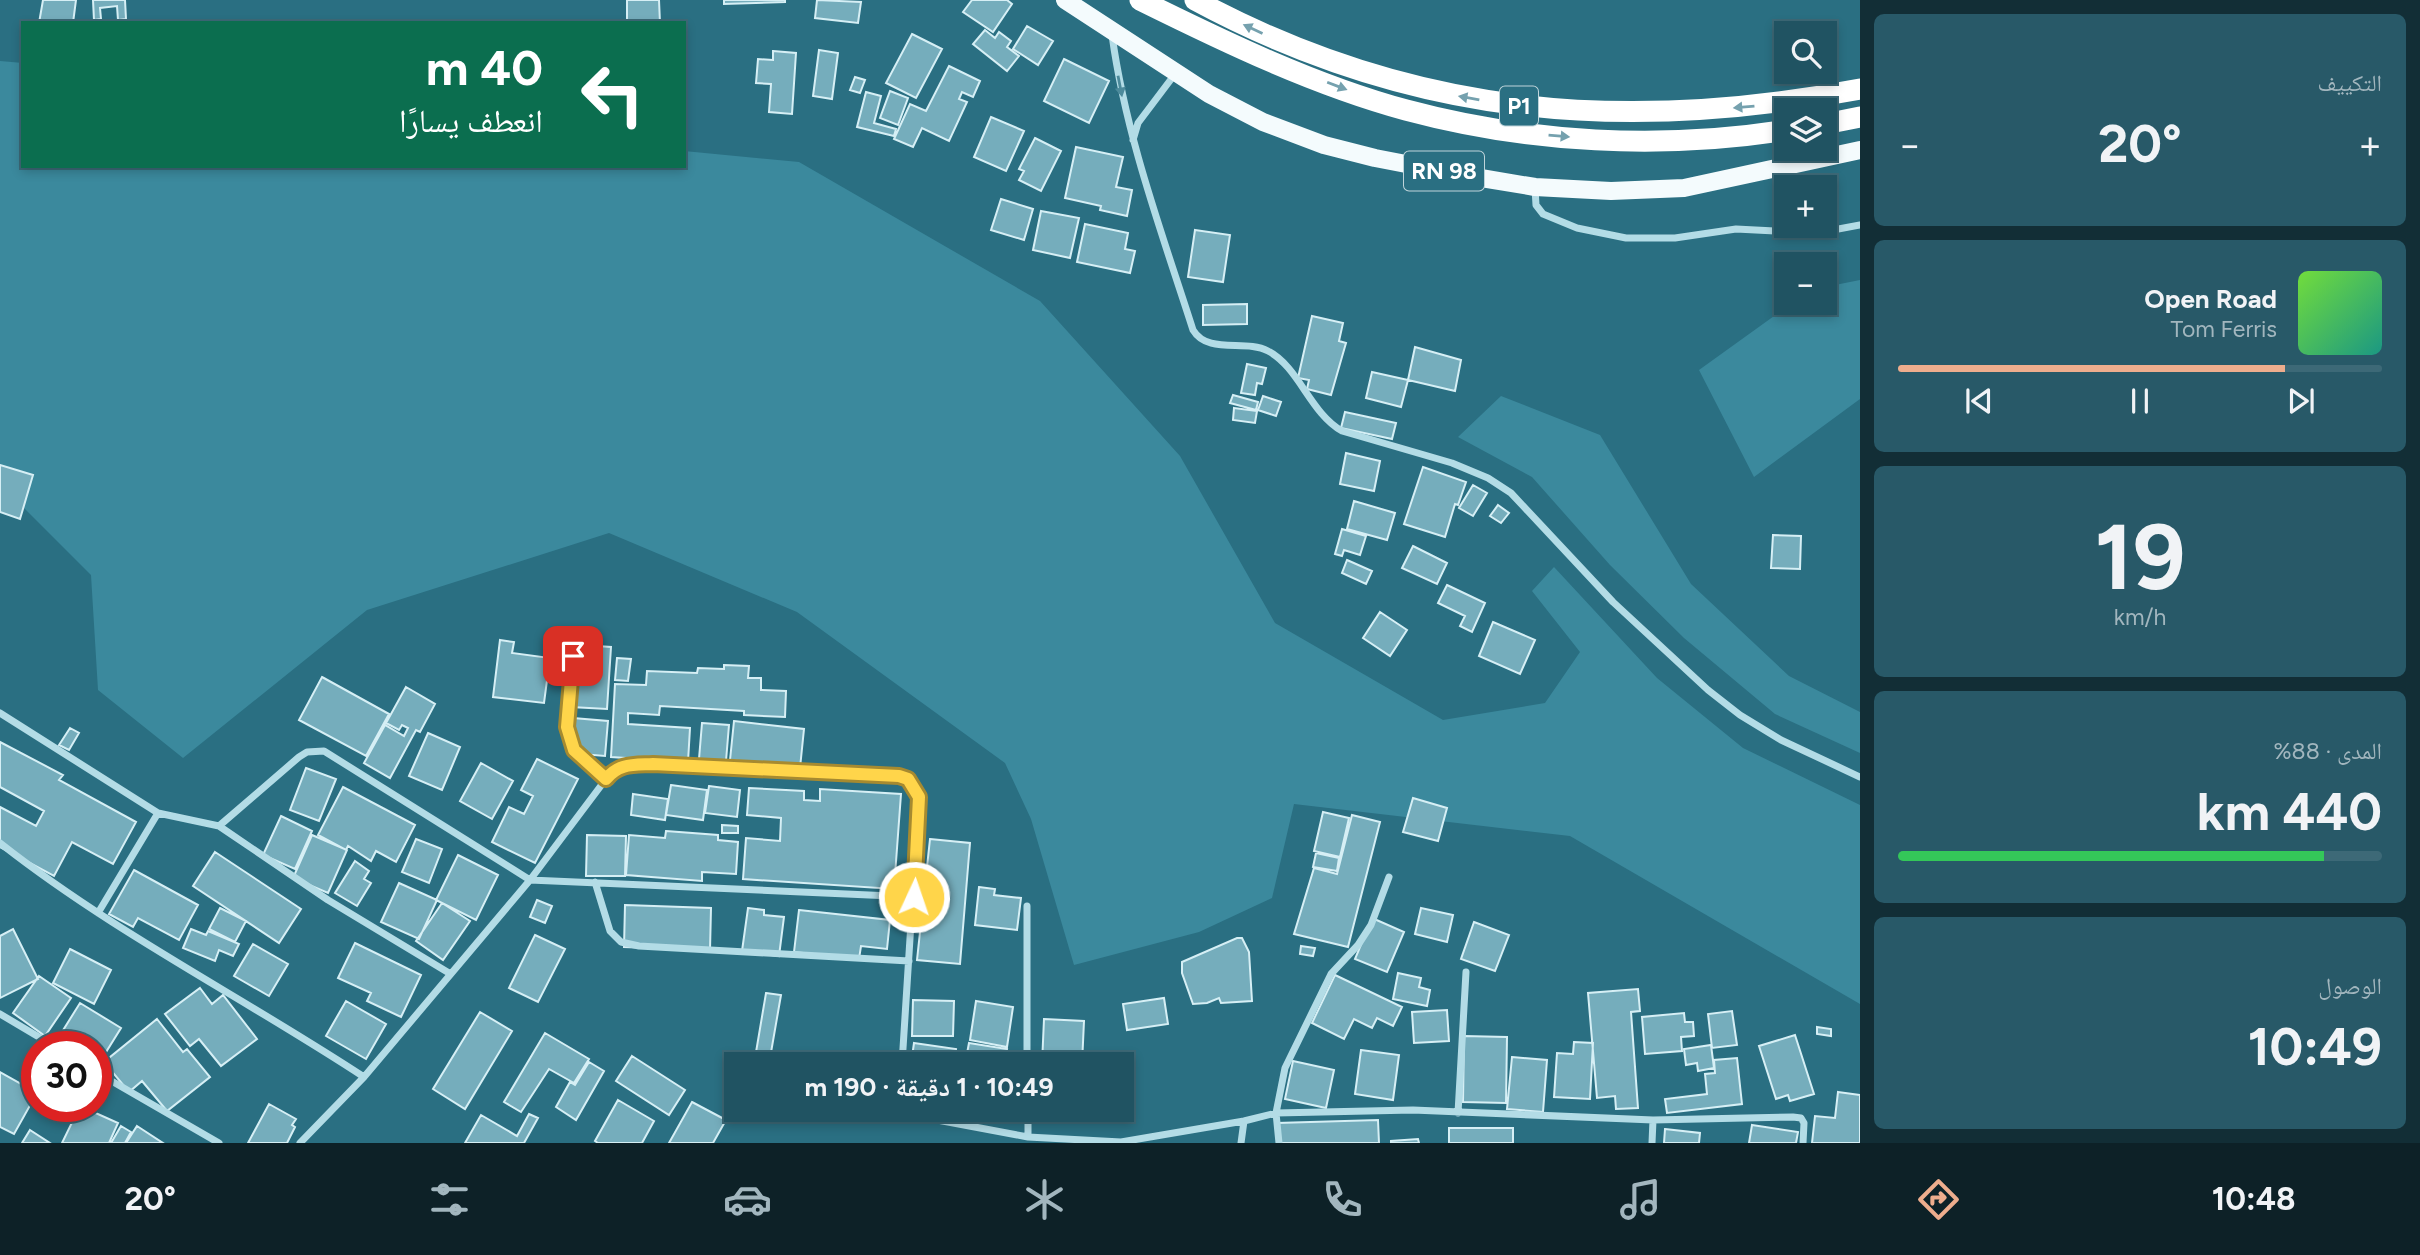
<!DOCTYPE html>
<html lang="ar">
<meta charset="utf-8">
<style>
body{margin:0;font-family:Figtree,"Noto Naskh Arabic",sans-serif;background:#285968;color:#f1f3f6;direction:rtl;height:100vh;display:flex;flex-direction:column;font-size:26px;white-space:nowrap}
*{box-sizing:border-box;margin:0}
p{font-size:23px;color:#a2b6be}
.icon{flex:none;width:38px;height:38px;fill:none;stroke:currentColor;stroke-width:2;stroke-linecap:round;stroke-linejoin:round}
.map{position:relative;flex:1;overflow:hidden;direction:ltr}
.details{display:flex;flex-direction:column;gap:14px;padding:14px;background:#122e36;width:560px}
.details>*{flex:none}
.banner{position:absolute;left:21px;top:21px;width:665px;height:147px;border-radius:0px;box-shadow:0 4px 10px #0003,0 0 0 2px #3d6977;direction:rtl;background:#0b6e4f;color:#fff;overflow:hidden}
.fabs{position:absolute;left:1774px;top:21px;display:grid;gap:14px}
.fabs a{display:grid;place-items:center;width:63px;height:63px;border-radius:0px;background:#205362;box-shadow:0 4px 10px #0003,0 0 0 2px #3d6977;font-size:35px}
.speed{position:absolute;left:21px;top:1031px;display:flex;gap:14px;font-size:35px;font-weight:700;text-align:center}
.speed>*{display:grid;place-content:center;width:91px;height:91px;border-radius:50%;background:#205362;box-shadow:0 4px 10px #0003,0 0 0 2px #3d6977;line-height:1}
.speed .limit{border:10px solid #d22;background:#fff;color:#111}
.pin{position:absolute;display:grid;place-items:center;width:60px;height:60px;color:#fff;margin:-30px;border-radius:14px;box-shadow:0 4px 10px #0006}
.me{position:absolute;width:77px;margin:-38px;rotate:3deg;stroke-linejoin:round;filter:drop-shadow(0 0 5px #0008)}
.turn{display:flex;align-items:center;gap:24px;height:147px;padding:0 28px;font-size:32px}
.turn .icon{width:91px;height:91px;stroke-width:2.5}
.turn b{display:block;font-size:49px;line-height:60px}
.big{font-size:52px;font-weight:700;line-height:1.1}
.details .tile{flex:1;display:flex;flex-direction:column;justify-content:center;gap:10px;min-width:0;padding:0 24px;border-radius:10px;background:#285968}
.details .dial{align-items:center;gap:0}
.dial b{font-size:91px;line-height:1}
.song{display:flex;align-items:center;gap:21px}
.cover{width:84px;height:84px;border-radius:10px;background:linear-gradient(135deg,hsl(100 70% 55%),hsl(170 70% 35%))}
.played{height:7px;border-radius:4px;background:linear-gradient(90deg,#eead8d 80%,#3d6977 80%)}
.keys{display:flex;justify-content:space-around;direction:ltr}
.heat{display:flex;justify-content:space-between;align-items:center;font-size:38px;direction:ltr}
.charge{height:10px;border-radius:5px;background:linear-gradient(90deg,#34c759 88%,#3d6977 0)}
.trip{position:absolute;left:724px;top:1052px;width:410px;height:70px;border-radius:0px;background:#205362;box-shadow:0 4px 10px #0003,0 0 0 2px #3d6977;font-weight:700;line-height:70px;text-align:center;direction:rtl}
.tabs{display:flex;height:112px;justify-content:space-around;align-items:center;background:#0d2127;color:#a2b6be}
.tabs .icon{width:49px;height:49px}
.tabs .current{color:#eead8d}
.tabs b{font-size:32px;color:#f1f3f6}
main{display:flex;flex:1;min-height:0}
.map>svg:first-child{display:block}
.green{fill:#3b899d}
.building{fill:#75adbc;stroke:#d6eff5;stroke-width:2}
.lines{fill:none;stroke-linecap:round;stroke-linejoin:round}
.minor{stroke:#b3dce6;stroke-width:7}
.primary{stroke:#f4fbfd;stroke-width:18}
.motorway{stroke:#fff;stroke-width:21}
.oneway{fill:#75a1ae}
.oneway2{fill:#4c8a9b}
.route-casing{stroke:#a68a30;stroke-width:18}
.route{stroke:#ffd54a;stroke-width:12}
.labels{text-anchor:middle;stroke-width:7;stroke-linejoin:round;paint-order:stroke}
.shield{fill:#2a6f82;stroke:#bfd4da;stroke-width:2}
.shield-label{font-size:23px;font-weight:bold;fill:#fff}
</style>
<main>
<section class="details">
<div class="tile"><p>التكييف</p>
<div class="heat"><a>−</a><b class="big">20°</b><a>+</a></div>
</div>
<div class="tile">
<div class="song"><i class="cover"></i><div><b>Open Road</b><p>Tom Ferris</p></div></div>
<div class="played"></div>
<div class="keys"><svg class="icon" aria-label="previous" viewBox="0 0 24 24"><path d="M18 5L8 12l10 7zM5 5v14"/></svg><svg class="icon" aria-label="pause" viewBox="0 0 24 24"><path d="M8 5v14M16 5v14"/></svg><svg class="icon" aria-label="next" viewBox="0 0 24 24"><path d="M6 5l10 7-10 7zM19 5v14"/></svg></div>
</div>
<div class="tile dial"><b>19</b><p>km/h</p></div>
<div class="tile"><p>المدى · 88%</p><b class="big">440 km</b><div class="charge"></div></div>
<div class="tile"><p>الوصول</p><b class="big">10:49</b></div>
</section>
<div class="map">
<svg width="1860" height="1143" viewBox="0 0 1860 1143">
<rect width="100%" height="100%" fill="#2a6f82"/>
<path class="green" d="M0 61 23 63V166H684V151L799 162 1040 301 1180 456 1275 623 1443 720 1545 703 1580 652 1532 591 1554 567 1657 678 1743 748 1860 805V1004L1570 836 1294 804 1272 898 1199 932 1074 965 1031 819 1005 763 797 612 609 533 367 610 183 758 98 690 91 575 0 484Z
M1860 280V399L1754 477 1699 370 1792 303H1825V287Z
M1501 396 1600 435 1691 584 1789 676 1860 712V753L1775 714 1684 638 1610 565 1532 477 1458 437Z"/>
<path class="building" d="M43 0H76L73 23H39Z
M93 0H125L126 19 118 20 117 6 100 8 101 19 94 20Z
M627 0H659L660 23H627Z
M724 0H785V2L724 4Z
M817 0 861 2 858 23 815 18Z
M972 0H1007L1012 4 993 32 963 12Z
M1027 26 1053 41 1038 65 1013 49Z
M985 30 995 38 999 32 1011 41 1007 47 1019 56 1007 71 973 44Z
M912 34 942 49 916 98 886 83Z
M819 50 838 53 832 99 813 96Z
M773 51 796 53 792 114 769 112 771 84 756 83 758 59 773 60Z
M1064 59 1109 81 1089 123 1044 101Z
M949 66 980 81 973 97 962 92 959 99 967 102 949 141 922 128 913 147 894 139 910 104 926 111Z
M855 77 865 80 860 93 850 90Z
M890 91 908 98 898 125 880 118Z
M866 92 881 96 874 123 896 129 894 136 857 127Z
M991 117 1024 131 1006 171 974 157Z
M1035 138 1061 151 1041 191 1019 180 1024 171 1019 169Z
M1076 147 1123 157 1116 187 1132 190 1127 216 1100 210 1101 206 1065 198Z
M1001 199 1033 209 1024 240 991 230Z
M1041 211 1079 218 1070 258 1033 250Z
M1085 224 1128 233 1125 249 1135 251 1130 273 1077 262Z
M1195 230 1230 235 1223 282 1188 277Z
M1247 304V324L1203 325V305Z
M1312 316 1343 323 1339 341 1346 343 1331 395 1307 389 1309 380 1298 378Z
M1415 347 1461 360 1455 391 1408 380Z
M1247 364 1266 368 1262 384 1257 383 1255 395 1241 393Z
M1372 372 1408 380 1401 407 1366 398Z
M1233 395 1258 402 1256 410 1230 403Z
M1263 396 1281 402 1276 416 1258 410Z
M1234 408 1257 411 1255 423 1233 420Z
M1345 412 1396 423 1392 439 1341 428Z
M1346 453 1380 461 1374 491 1340 484Z
M0 465 33 475 20 519 0 512Z
M1423 467 1466 482 1458 505 1455 504 1445 537 1404 524Z
M1473 485 1487 493 1473 516 1459 508Z
M1354 501 1395 513 1387 540 1347 529Z
M1498 505 1509 513 1501 523 1490 516Z
M1342 529 1366 536 1360 555 1344 550 1342 556 1335 554Z
M1773 535 1801 536 1800 569 1771 568Z
M1413 546 1447 563 1437 584 1402 568Z
M1347 560 1372 571 1366 584 1342 573Z
M1447 585 1485 603 1472 632 1460 626 1465 616 1438 603Z
M1380 612 1407 630 1390 656 1363 638Z
M1493 622 1535 640 1520 674 1479 656Z
M500 640 514 642 512 653 550 658 544 703 493 697Z
M597 646 611 647 607 709 571 707 574 656 596 658Z
M617 658 631 659 628 681 615 680Z
M724 665 749 666 748 678H761V690L786 691 785 717 744 715V711L660 706 659 715 628 713V724L690 728 688 762 611 757 615 684 646 685 647 671 697 673 698 668 724 669Z
M322 677 389 714 366 756 299 720Z
M406 687 435 704 420 732 416 730 390 778 364 763 385 725 404 736 408 728 402 725 399 730 386 723Z
M573 718 608 721 605 756 570 753Z
M734 721 804 729 800 768 730 760Z
M702 723 729 725 726 761 699 759Z
M70 728 79 733 69 750 59 745Z
M428 733 460 747 442 790 409 776Z
M0 742 63 775 59 780 136 822 113 864 72 842 54 876 0 847V807L36 826 44 811 0 787Z
M537 759 578 779 535 863 492 842 509 807 524 814 533 796 521 790Z
M481 763 513 781 492 819 460 801Z
M306 768 336 779 319 821 290 810Z
M671 785 707 790 703 820 666 815Z
M709 786 740 790 737 817 705 813Z
M343 787 415 825 396 862 376 851 371 861 348 846 346 850 318 835Z
M749 788 804 791V800L820 801V789L901 794 894 889 743 879 746 838 780 841 781 818 747 815Z
M633 794 668 799 665 820 631 815Z
M1413 798 1447 808 1438 841 1403 832Z
M1323 812 1349 818 1340 857 1314 851Z
M1352 815 1380 822 1348 947 1294 934 1314 868 1337 874Z
M281 816 312 831 295 869 263 855Z
M722 825 738 826V833H722Z
M666 831 718 835V840L738 842 736 874 702 872V881L626 875 629 835 665 838Z
M312 835 347 850 328 893 293 878Z
M587 835 626 836 625 876H586Z
M416 839 442 849 429 883 402 872Z
M930 839 970 843 960 964 917 960Z
M215 852 301 909 279 943 193 886Z
M1316 853 1339 858 1337 871 1313 867Z
M458 855 498 875 476 920 436 900Z
M355 861 369 871 364 879 371 883 357 906 335 893Z
M134 870 198 905 179 940 138 918 133 927 109 914Z
M399 883 437 900 419 939 381 922Z
M979 887 995 889 994 895 1021 898 1017 930 975 925Z
M537 900 552 906 545 923 530 917Z
M442 903 470 921 443 960 416 941Z
M625 905 711 908 710 950 624 947Z
M220 908 246 921 235 942 209 929Z
M748 908 764 910V915L784 917 779 956 742 951Z
M1421 908 1453 915 1447 942 1415 934Z
M799 910 890 920 887 949 861 946 859 959 794 952Z
M1372 918 1404 932 1387 972 1355 959Z
M1474 922 1509 935 1495 971 1461 959Z
M13 929 38 979 0 998V936Z
M191 929 206 935 208 931 239 944 233 956 219 950 215 961 183 948Z
M535 935 565 949 538 1002 509 988Z
M1237 938H1242L1249 952 1252 1001 1221 1003 1219 998 1207 1003 1193 1004 1182 973V962Z
M355 943 421 975 401 1017 367 1001 371 993 338 978Z
M253 944 288 964 269 996 234 976Z
M1301 946 1315 948 1313 956 1300 954Z
M70 949 111 970 94 1004 53 983Z
M1398 973 1421 978 1419 987 1430 990 1427 1006 1393 999Z
M1335 975 1402 1007 1393 1026 1377 1018 1372 1028 1354 1019 1344 1039 1312 1023Z
M39 976 71 998 45 1036 13 1013Z
M200 988 212 1004 223 995 257 1039 221 1066 199 1039 190 1046 165 1014Z
M1638 989 1640 1011 1631 1012 1638 1108 1616 1109 1615 1096 1597 1098 1588 993Z
M766 993 781 995 769 1064H754Z
M1164 998 1168 1024 1127 1030 1123 1004Z
M913 1000 954 1001 953 1036H912Z
M346 1001 386 1024 366 1059 326 1036Z
M976 1001 1013 1007 1007 1047 970 1040Z
M80 1003 121 1028 98 1065 96 1046H68L57 1040Z
M1447 1010 1449 1041 1414 1043 1412 1012Z
M1732 1011 1737 1045 1712 1048 1708 1014Z
M480 1012 512 1031 465 1109 433 1089Z
M1684 1013 1685 1022H1693L1694 1036 1681 1037 1682 1051 1645 1054 1642 1017Z
M157 1019 183 1052 187 1049 210 1077 167 1111 142 1081 129 1092 104 1062Z
M1044 1019 1084 1021 1082 1064H1042Z
M1817 1027 1831 1029V1036L1817 1034Z
M545 1033 589 1059 574 1083 549 1069 521 1112 504 1102Z
M1795 1035 1814 1094 1790 1101 1788 1095 1776 1099 1759 1046Z
M1464 1036 1507 1037 1506 1103 1463 1102Z
M1574 1042 1593 1043 1590 1099 1554 1097 1557 1053 1573 1054Z
M914 1043 956 1049 954 1064H911Z
M969 1043 1007 1049 1004 1064H965Z
M1711 1045 1714 1068 1698 1071 1697 1063 1686 1065 1684 1049Z
M1361 1050 1399 1055 1393 1100 1355 1094Z
M632 1056 685 1090 669 1115 616 1081Z
M1512 1057 1547 1060 1543 1112 1507 1109Z
M1737 1058 1742 1104 1667 1113 1665 1099 1707 1094 1705 1074 1715 1073 1714 1060Z
M1293 1061 1334 1070 1326 1108 1285 1099Z
M589 1062 604 1071 576 1120 556 1107 570 1082 575 1085Z
M0 1072 37 1093 14 1134 0 1127Z
M1838 1092 1860 1095V1143H1812L1815 1116 1835 1118Z
M618 1100 654 1121 642 1143H598L595 1141Z
M692 1102 726 1120 713 1143H669Z
M269 1104 296 1119 292 1125 295 1127 287 1143H248Z
M80 1106 118 1123 109 1143H62Z
M910 1110H952L951 1117 910 1111Z
M959 1110H1007V1118L959 1117Z
M529 1114 538 1118 524 1143H465L481 1115 517 1136Z
M1378 1120 1379 1143H1278L1277 1123Z
M1752 1125 1798 1132 1796 1143H1749Z
M121 1126 131 1132 125 1143H111Z
M137 1126 163 1143H126Z
M1449 1128H1513V1143H1449Z
M1665 1129 1700 1133 1699 1143H1664Z
M30 1130 50 1143H22Z
M1418 1139 1419 1143H1391V1141Z"/>
<g class="lines">
<path class="minor" d="M1112 35C1126 137 1162 233 1193 330 1208 355 1245 339 1268 351 1299 367 1310 413 1342 431L1452 463 1488 478 1511 493 1613 602 1708 690 1740 715 1781 740 1860 777
M1133 140 1138 123 1175 74
M1535 188 1536 205 1543 214 1577 228 1626 238H1675L1736 229 1817 233 1860 225
M574 656 567 727 574 750 606 779
M0 713 158 813 219 826 299 757 307 752 324 751 530 880 914 897
M219 826 328 900 449 973
M0 843C113 932 244 998 364 1077
M595 882 610 931 621 942 639 946 909 961
M1027 906V1064
M98 913 158 813
M0 1014 54 1046
M96 1072 219 1143
M906 1110 916 1116 1028 1137 1121 1142 1244 1121 1276 1113 1413 1110 1653 1120 1793 1117 1801 1118 1804 1123 1803 1143
M1028 1110V1137
M1458 1113 1466 972
M300 1143 364 1077 530 880 606 779C619 763 634 765 653 764L899 776 908 779 919 797 902 1064
M1241 1143 1244 1121
M1279 1143 1276 1113 1285 1068 1331 974 1358 945 1371 925 1389 877
M1652 1143 1653 1120"/>
<path class="primary" d="M1065 0 1209 94 1263 122 1324 145 1375 158 1463 175 1535 187 1611 191 1684 188 1860 150"/>
<path class="motorway" d="M1140 0C1225 42 1314 85 1406 110 1529 143 1661 150 1787 130
M1195 0C1410 116 1622 134 1860 89
M1825 124 1860 117"/>
</g>
<defs><path id="oneway-solid" d="M-6-.8H1V-3.2L6.5 0L1 3.2V.8H-6Z" transform="scale(1.75)"/></defs>
<g class="oneway">
<use href="#oneway-solid" transform="translate(1253 29) rotate(-155)"/>
<use href="#oneway-solid" transform="translate(1337 86) rotate(21)"/>
<use href="#oneway-solid" transform="translate(1469 98) rotate(-170)"/>
<use href="#oneway-solid" transform="translate(1744 107) rotate(175)"/>
<use href="#oneway-solid" transform="translate(1559 136) rotate(5)"/>
</g>
<use class="oneway2" href="#oneway-solid" transform="translate(1120 86) rotate(79)"/>
<g class="lines">
<defs>
<path id="route" d="M573 656 567 727 574 750 606 779C619 763 633 765 653 764L899 776 908 779 919 797 914 897"/>
</defs>
<use href="#route" class="route-casing"/>
<use href="#route" class="route"/>
</g>
<g class="labels">
<g class="shield">
<rect x="1500" y="86.5" width="38" height="39" rx="5"/>
<rect x="1404" y="151.5" width="80" height="39" rx="5"/>
</g>
<g class="shield-label">
<text x="1519" y="114">P1</text>
<text x="1444" y="179">RN 98</text>
</g>
</g>
</svg>
<div class="fabs">
<a><svg class="icon" aria-label="search" viewBox="0 0 24 24"><circle cx="10" cy="10" r="6"/><path d="M15 15l6 6"/></svg></a>
<a><svg class="icon" aria-label="layers" viewBox="0 0 24 24"><path d="M12 4l9 5-9 5-9-5zM3 14l9 5 9-5"/></svg></a>
<a>+</a>
<a>−</a>
</div>
<div class="speed"><div class="limit">30</div></div>
<div class="pin" style="left:573px;top:656px;background:#d93025"><svg class="icon" aria-label="arrive" viewBox="0 0 24 24"><path d="M6 21V4h12l-3 4 3 4H6"/></svg></div>
<svg class="me" style="left:914px;top:897px" viewBox="-20 -20 40 40"><circle r="17" fill="#ffd54a" stroke="#fff" stroke-width="3"/><path d="M0-11L8 9 0 5-8 9z" fill="#fff"/></svg>
<div class="trip">10:49 · 1 دقيقة · 190 m</div>
<div class="banner">
<div class="turn"><svg class="icon" aria-label="left" viewBox="0 0 24 24"><path d="M17 20v-9H6M10 6l-5 5 5 5"/></svg><div><b>40 m</b>انعطف يسارًا</div></div>
</div>
</div>
</main>
<nav class="tabs">
<b>10:48</b>
<svg class="icon current" aria-label="directions" viewBox="0 0 24 24"><path d="M12 3l9 9-9 9-9-9zM9 14v-3h6M13 9l2 2-2 2"/></svg>
<svg class="icon" aria-label="music" viewBox="0 0 24 24"><path d="M9 18V5l10-2v13"/><circle cx="6" cy="18" r="3"/><circle cx="16" cy="16" r="3"/></svg>
<svg class="icon" aria-label="phone" viewBox="0 0 24 24"><path d="M5 4h4l2 5-3 2q2 4 5 5l2-3 5 2v4C11 20 4 13 5 4z"/></svg>
<svg class="icon" aria-label="climate" viewBox="0 0 24 24"><path d="M12 3v18M4 7l16 10M4 17L20 7"/></svg>
<svg class="icon" aria-label="car" viewBox="0 0 24 24"><path d="M5 17H2v-5l4-1 3-4h7l3 4 3 1v5h-3M9 17h6M6 11h13"/><circle cx="7" cy="17" r="2"/><circle cx="17" cy="17" r="2"/></svg>
<svg class="icon" aria-label="filters" viewBox="0 0 24 24"><path d="M4 7h16M4 17h16"/><circle cx="9" cy="7" r="2"/><circle cx="15" cy="17" r="2"/></svg>
<b>20°</b>
</nav>
